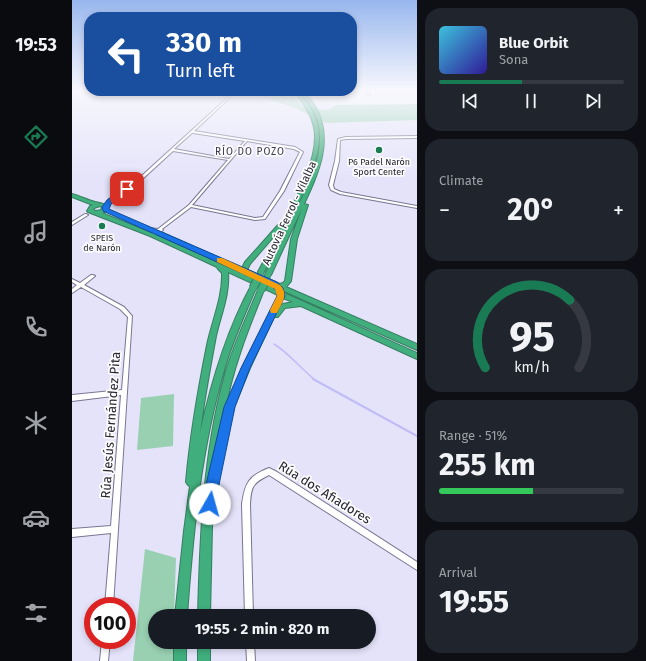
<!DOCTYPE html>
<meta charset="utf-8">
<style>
body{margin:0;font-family:"Fira Sans",sans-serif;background:#20242c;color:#f1f3f6;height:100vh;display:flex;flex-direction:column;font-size:15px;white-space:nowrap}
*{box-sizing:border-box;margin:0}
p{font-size:13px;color:#9ea1a6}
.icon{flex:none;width:22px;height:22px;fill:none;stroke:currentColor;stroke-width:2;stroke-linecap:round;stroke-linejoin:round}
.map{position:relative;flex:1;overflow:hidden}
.side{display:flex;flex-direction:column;gap:8px;padding:8px;background:#0d0f14;width:229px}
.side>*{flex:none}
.hud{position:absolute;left:12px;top:12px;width:273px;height:84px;border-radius:16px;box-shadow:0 2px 6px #0003;background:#1a4fa0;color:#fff;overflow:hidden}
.speed{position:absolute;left:12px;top:597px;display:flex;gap:8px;font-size:20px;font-weight:700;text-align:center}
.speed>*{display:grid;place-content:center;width:52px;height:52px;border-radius:50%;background:#171b24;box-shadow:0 2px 6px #0003;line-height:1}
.speed .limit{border:6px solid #d22;background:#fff;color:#111}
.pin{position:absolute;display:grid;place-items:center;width:34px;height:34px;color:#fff;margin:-17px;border-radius:8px;box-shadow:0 2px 6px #0006}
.me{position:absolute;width:44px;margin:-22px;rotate:7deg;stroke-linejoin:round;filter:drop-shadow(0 0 3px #0008)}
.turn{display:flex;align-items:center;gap:14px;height:84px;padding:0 16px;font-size:18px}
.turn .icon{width:52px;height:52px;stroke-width:2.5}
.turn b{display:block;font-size:28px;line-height:34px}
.big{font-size:30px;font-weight:700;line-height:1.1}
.side .tile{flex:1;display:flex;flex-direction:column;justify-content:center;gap:6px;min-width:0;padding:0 14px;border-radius:16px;background:#20242c}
.side .dial{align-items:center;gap:0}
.dial svg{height:104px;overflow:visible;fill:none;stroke:#363941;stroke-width:7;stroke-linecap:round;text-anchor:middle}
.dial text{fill:#f1f3f6;stroke:none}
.song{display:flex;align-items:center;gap:12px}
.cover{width:48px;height:48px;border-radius:6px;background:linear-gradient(135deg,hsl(190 70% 55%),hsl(250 70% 35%))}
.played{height:4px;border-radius:2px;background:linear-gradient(90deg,#197b53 45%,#363941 45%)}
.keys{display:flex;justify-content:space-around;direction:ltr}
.heat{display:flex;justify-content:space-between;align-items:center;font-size:22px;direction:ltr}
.charge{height:6px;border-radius:3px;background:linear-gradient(90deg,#34c759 51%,#363941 0)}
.trip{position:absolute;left:76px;top:609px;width:228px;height:40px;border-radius:20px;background:#171b24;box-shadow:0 2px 6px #0003;font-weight:700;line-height:40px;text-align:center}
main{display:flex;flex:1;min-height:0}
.dock{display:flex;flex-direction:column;width:72px;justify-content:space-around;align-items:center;background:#090b0e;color:#9ea1a6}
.dock .icon{width:28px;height:28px}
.dock .active{color:#197b53}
.dock b{font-size:18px;color:#f1f3f6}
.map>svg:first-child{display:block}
.built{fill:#e4e3fa;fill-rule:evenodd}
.green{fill:#99d0b2}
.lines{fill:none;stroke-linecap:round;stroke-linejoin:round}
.stream-far1{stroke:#c1bcf6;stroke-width:1.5}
.stream{stroke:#c1bcf6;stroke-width:2}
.river{fill:#c1bcf6;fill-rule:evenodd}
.minor-casing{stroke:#787691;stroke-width:2}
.highway-casing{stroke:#377e62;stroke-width:2}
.minor{fill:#fff;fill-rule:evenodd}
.highway{fill:#40af7d;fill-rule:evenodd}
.highway-bridge-far1-casing{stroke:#377e62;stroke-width:7;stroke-linecap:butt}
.highway-bridge-casing{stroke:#377e62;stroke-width:9;stroke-linecap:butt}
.highway-bridge-far1{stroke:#40af7d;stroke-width:5.5}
.highway-bridge{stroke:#40af7d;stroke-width:7}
.route{fill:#1a73e8;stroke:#114b97}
.slow{fill:#f59e0b}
.poi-dot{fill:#197b53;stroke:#fcfcfc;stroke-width:1.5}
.labels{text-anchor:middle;stroke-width:3.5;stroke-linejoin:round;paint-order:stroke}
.far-poi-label{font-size:9px;fill:#252430;stroke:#fcfcfc}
.far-neighbourhood-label{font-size:10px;letter-spacing:1px;fill:#3a3850;stroke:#fcfcfc}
.street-label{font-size:11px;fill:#252430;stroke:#fcfcfc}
.near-street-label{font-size:13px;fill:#252430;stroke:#fcfcfc}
</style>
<main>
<nav class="dock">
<b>19:53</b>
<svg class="icon active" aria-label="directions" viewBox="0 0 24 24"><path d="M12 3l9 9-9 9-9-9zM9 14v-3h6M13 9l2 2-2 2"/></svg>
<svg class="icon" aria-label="music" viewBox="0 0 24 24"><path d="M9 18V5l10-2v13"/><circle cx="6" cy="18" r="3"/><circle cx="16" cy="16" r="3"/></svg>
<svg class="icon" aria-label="phone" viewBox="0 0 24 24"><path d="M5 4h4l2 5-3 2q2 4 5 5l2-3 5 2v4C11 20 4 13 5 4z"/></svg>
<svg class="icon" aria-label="climate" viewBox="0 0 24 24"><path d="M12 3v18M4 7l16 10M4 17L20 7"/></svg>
<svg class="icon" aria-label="car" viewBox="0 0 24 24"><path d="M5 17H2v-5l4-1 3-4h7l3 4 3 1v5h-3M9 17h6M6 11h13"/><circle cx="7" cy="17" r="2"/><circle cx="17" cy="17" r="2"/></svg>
<svg class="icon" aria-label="filters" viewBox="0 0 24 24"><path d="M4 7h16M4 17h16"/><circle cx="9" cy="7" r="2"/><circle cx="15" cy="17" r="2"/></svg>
</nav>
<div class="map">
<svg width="345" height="661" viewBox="0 0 345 661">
<rect width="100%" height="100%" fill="#eeeefa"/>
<path class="built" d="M7 89H17V91H184L226 101 259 105 345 108V661H0V91ZM21 606H55V640H21ZM83 616H297V642H83Z"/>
<path class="green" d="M170 91 219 93 231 107 256 110 264 105 345 104V120L254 123 221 107Z
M102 394 101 446 65 450 69 398Z
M73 549 104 558 102 616H83V642H101V661H61Z"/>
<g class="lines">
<path class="stream-far1" d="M202 344C218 354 228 368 243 380"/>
<path class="stream" d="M241 379 345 436"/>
<path class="river" d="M171 91H177L200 98 198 99Z"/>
<defs>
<path id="minor" d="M293 89H295L298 95H296Z
M163 91H165L122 131 223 147 231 152 212 191 193 219 183 220 119 207 90 229 91 230 90 231 81 236H79V234L85 231 76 230V228L86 229 117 205 156 160 101 151 65 184 38 202H36V200L63 182ZM120 133H121L173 141 157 159 102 149ZM175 141 222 149 228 152 208 191 191 217 183 218 120 205Z
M176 91H179L185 93 187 92H189L185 95Z
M345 136V138L274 139 268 140 267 161 261 185 262 189 269 192 345 206V208L268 194 259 190 257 185 263 161 266 139 274 137Z
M13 214H14L16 215 0 225V222Z
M19 275H21L23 276 12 285 52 307 60 316 41 606H33L39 533 0 537V529L39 526 49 395 0 401V395L50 390 56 317 48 309 9 287 0 293V289L5 285 0 282V279L8 283Z
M197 468 205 472 345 562V570L197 475C181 483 179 486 178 504L181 616H173L170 504C173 482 177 476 197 468Z
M30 640H38L36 661H28Z
M174 642H182L183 661H175Z"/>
<path id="highway" d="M221 91H225C237 103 247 119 247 137 247 151 242 165 237 178 225 211 207 241 192 272L189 274 186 272 209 228 178 264 175 270 208 284 211 283 213 281 219 239 230 208 199 275 196 277 193 275 238 181C248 156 254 130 239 106 236 101 232 96 228 91H232C235 96 240 101 243 106 262 138 247 173 232 204L236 205 225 239 219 281 214 287 345 344V350L212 291V293L345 353V359L229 306 213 308 206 317H202L178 368 162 407 151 454 150 457 146 458 140 527 138 616H126C128 537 131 455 152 378 160 348 174 319 186 290L189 288H191L192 290C176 330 160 369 153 412L170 368 206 296V295L156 272C158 294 149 314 144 336 138 368 132 400 128 433 139 383 154 332 179 286H183L184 288C173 314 161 340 153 367 129 448 121 532 115 616H103L112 531 118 486 116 485 114 482C118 436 126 390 135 345 140 321 151 297 150 273L146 269 145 267 78 236 16 212 15 211 18 206 21 205 0 197V194C8 196 15 200 23 202 29 204 30 202 36 207L33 212 30 213 82 234 168 273 169 272 88 235 91 233 93 234 170 268 173 262 206 225 210 226C223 200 243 166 243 137 243 119 233 104 221 91ZM28 206 30 207 29 210 24 211 21 210 22 208ZM174 274 202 287 203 288 172 275ZM211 298 221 302 211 304 208 306Z
M102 642H114V661H102Z
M126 642H138V661H126Z"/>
</defs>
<use href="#minor" class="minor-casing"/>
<use href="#highway" class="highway-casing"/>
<use href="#minor" class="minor"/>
<use href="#highway" class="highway"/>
<defs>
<path id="highway-bridge-far1" d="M185 281 189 272
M193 281 196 275"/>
<path id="highway-bridge" d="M181 288 185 280
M189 290 194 280"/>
</defs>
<use href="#highway-bridge-far1" class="highway-bridge-far1-casing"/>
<use href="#highway-bridge" class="highway-bridge-casing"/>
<use href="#highway-bridge-far1" class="highway-bridge-far1"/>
<use href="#highway-bridge" class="highway-bridge"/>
</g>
<linearGradient id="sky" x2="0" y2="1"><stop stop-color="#98b7ee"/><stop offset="0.49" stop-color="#f7f7fd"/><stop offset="1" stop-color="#f7f7fd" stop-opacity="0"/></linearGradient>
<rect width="345" height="182" fill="url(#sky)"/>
<path class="route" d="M53 187 58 189 40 202 37 209 205 282 211 288 213 296 178 368 163 407 142 509 138 511 133 509 131 504 133 489 152 407 169 368 205 296V291L199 286 31 211 30 207 35 200Z"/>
<path class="slow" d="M145 258H150L208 285C217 294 210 303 205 313H199L198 310 205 296 203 289 145 262Z"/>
<g class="poi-dot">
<circle cx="307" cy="150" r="4"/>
<circle cx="30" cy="226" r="4"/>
</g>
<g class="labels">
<g class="far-poi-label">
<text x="307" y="165">P6 Padel Narón<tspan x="307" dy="10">Sport Center</tspan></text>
<text x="30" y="241">SPEIS<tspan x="30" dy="10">de Narón</tspan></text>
</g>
<g class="far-neighbourhood-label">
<text x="178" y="155">RÍO DO POZO</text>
</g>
<g class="street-label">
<text transform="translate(217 213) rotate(-65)" y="4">Autovía Ferrol - Vilalba</text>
</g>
<g class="near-street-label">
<text transform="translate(38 425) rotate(-86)" y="5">Rúa Jesús Fernández Pita</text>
<text transform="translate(253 492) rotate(32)" y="5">Rúa dos Afiadores</text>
</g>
</g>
</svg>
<div class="speed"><div class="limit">100</div></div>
<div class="pin" style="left:55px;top:189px;background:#d93025"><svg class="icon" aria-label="arrive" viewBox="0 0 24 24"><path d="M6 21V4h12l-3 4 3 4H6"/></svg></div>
<svg class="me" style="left:138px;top:504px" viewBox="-20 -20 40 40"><circle r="19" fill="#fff"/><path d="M0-13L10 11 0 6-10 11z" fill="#1a73e8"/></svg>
<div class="trip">19:55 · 2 min · 820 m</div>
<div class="hud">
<div class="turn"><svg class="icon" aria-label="left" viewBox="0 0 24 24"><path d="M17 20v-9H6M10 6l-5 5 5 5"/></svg><div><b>330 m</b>Turn left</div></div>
</div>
</div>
<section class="side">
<div class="tile">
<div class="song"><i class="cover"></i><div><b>Blue Orbit</b><p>Sona</p></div></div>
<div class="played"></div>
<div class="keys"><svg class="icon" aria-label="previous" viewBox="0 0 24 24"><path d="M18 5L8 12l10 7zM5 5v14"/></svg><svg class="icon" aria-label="pause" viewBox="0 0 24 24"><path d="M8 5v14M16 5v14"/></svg><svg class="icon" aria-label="next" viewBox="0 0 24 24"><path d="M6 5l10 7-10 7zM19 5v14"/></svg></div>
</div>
<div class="tile"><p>Climate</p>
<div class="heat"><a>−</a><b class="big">20°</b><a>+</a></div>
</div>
<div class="tile dial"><svg viewBox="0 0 100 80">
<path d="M14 69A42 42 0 1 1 86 69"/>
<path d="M14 69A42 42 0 0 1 79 17" stroke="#197b53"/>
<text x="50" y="56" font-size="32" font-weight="700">95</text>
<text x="50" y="72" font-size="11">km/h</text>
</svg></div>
<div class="tile"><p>Range · 51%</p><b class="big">255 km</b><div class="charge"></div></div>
<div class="tile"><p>Arrival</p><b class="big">19:55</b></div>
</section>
</main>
